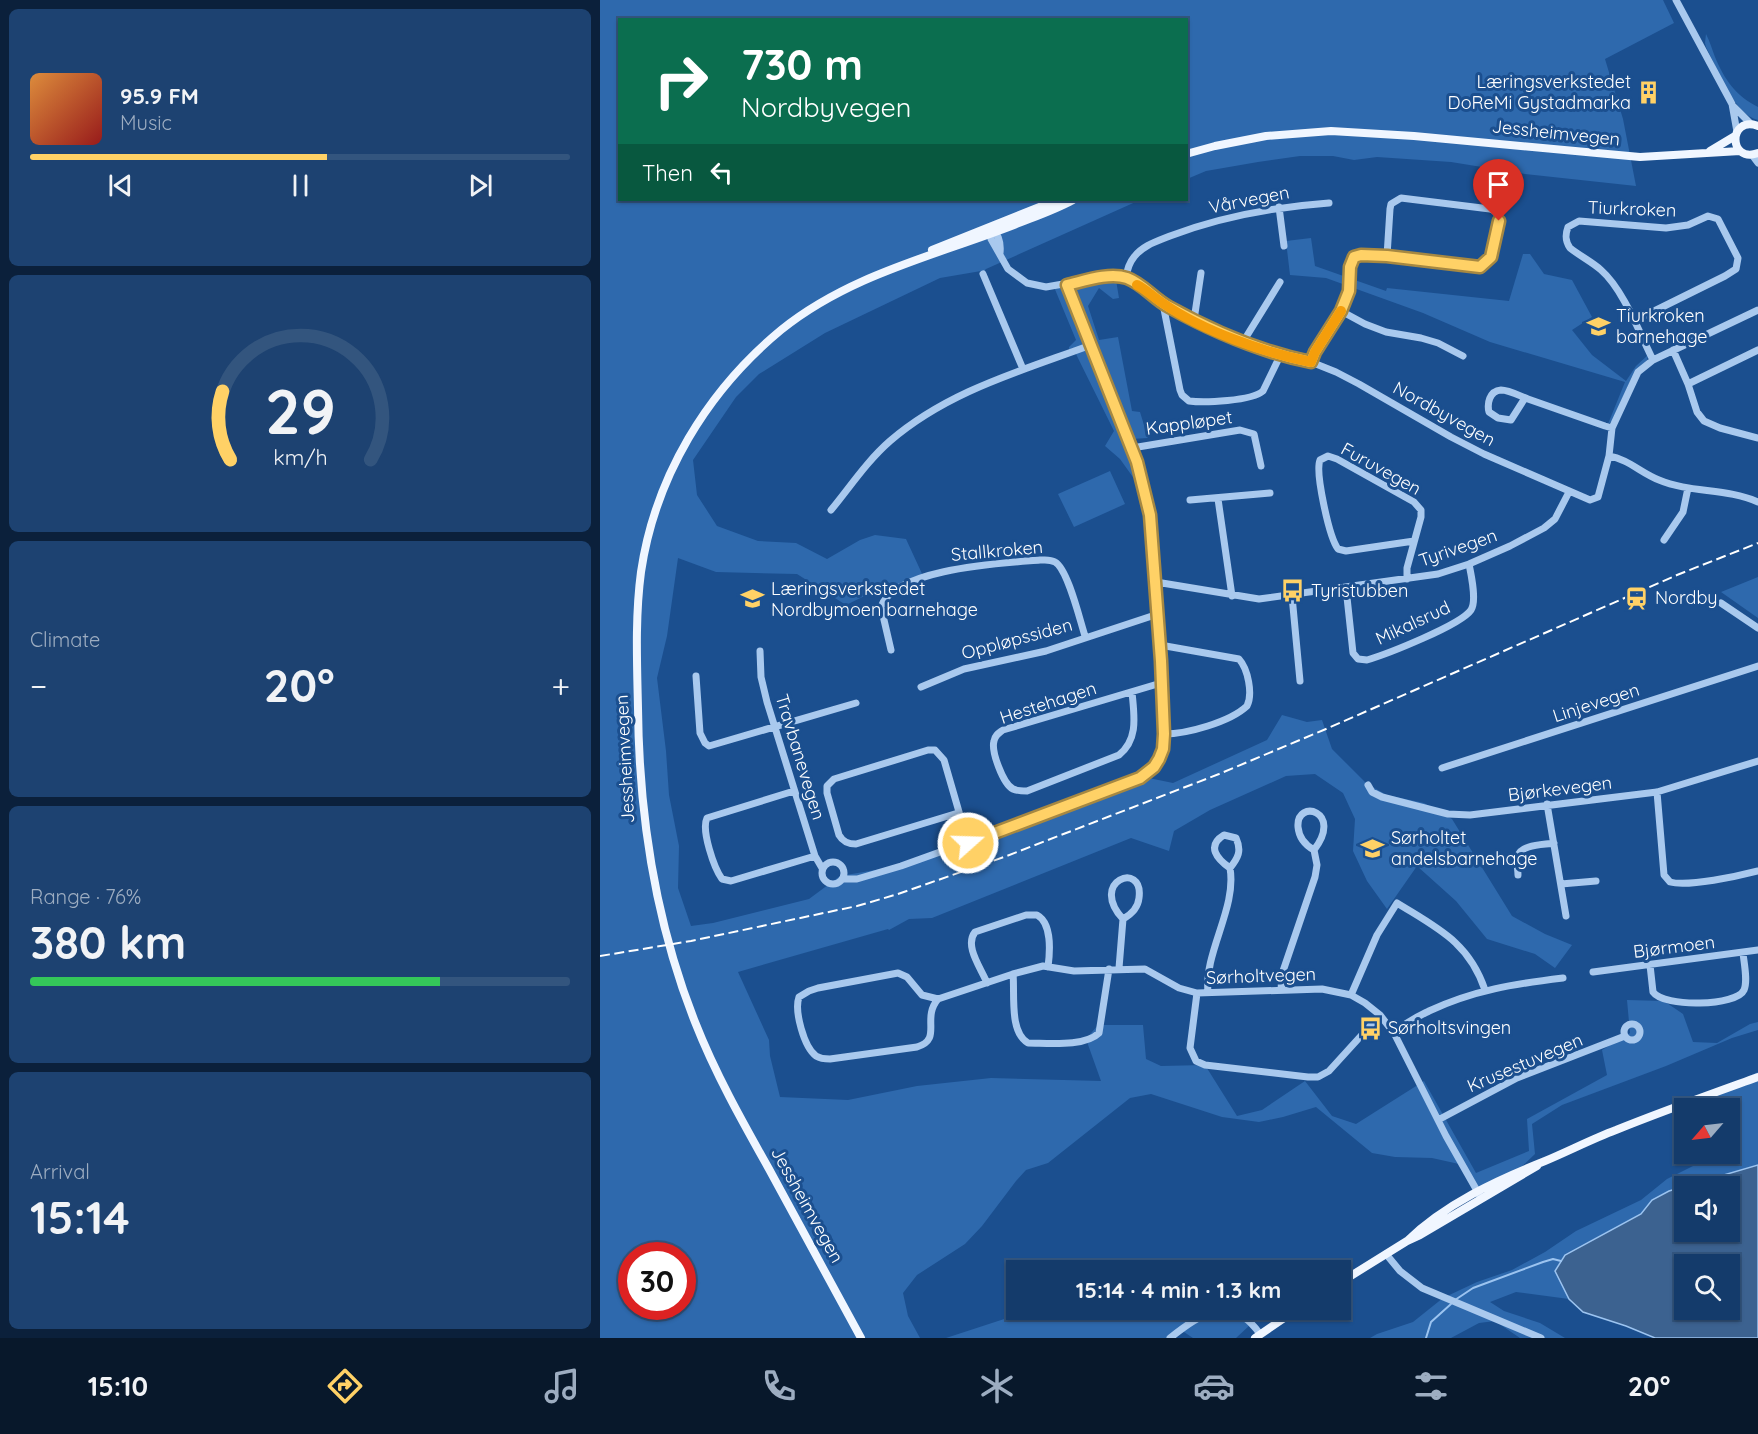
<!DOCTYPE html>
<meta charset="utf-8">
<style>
body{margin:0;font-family:Quicksand,sans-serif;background:#1d4271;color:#f1f3f6;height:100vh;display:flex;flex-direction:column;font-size:22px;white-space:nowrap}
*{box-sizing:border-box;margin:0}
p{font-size:20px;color:#9dadc1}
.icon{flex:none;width:33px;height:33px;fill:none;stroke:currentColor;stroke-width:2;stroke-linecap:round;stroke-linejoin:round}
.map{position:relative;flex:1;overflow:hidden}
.panel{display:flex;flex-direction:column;gap:9px;padding:9px;background:#0b203b;width:600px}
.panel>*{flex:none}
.banner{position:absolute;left:18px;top:18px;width:570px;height:183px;border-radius:0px;box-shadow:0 2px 4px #0004,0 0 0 2px #33557e;background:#0b6e4f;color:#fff;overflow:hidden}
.needle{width:39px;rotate:242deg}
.tools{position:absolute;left:1074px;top:1098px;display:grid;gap:12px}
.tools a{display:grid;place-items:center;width:66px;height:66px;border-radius:0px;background:#143b6b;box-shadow:0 2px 4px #0004,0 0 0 2px #33557e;font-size:30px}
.speed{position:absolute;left:18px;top:1242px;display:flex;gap:12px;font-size:30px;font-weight:700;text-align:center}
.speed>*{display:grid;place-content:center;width:78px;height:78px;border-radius:50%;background:#143b6b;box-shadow:0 2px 4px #0004,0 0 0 2px #33557e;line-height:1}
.speed .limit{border:9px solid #d22;background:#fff;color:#111}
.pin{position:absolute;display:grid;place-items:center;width:51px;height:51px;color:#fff;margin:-62px -26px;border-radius:50% 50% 50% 0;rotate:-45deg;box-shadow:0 0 6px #0007}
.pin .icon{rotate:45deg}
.me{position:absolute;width:66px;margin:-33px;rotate:70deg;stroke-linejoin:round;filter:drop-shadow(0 0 4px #0008)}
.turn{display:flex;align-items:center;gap:21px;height:126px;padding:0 24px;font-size:27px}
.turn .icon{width:78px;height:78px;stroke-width:2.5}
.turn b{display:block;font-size:42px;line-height:51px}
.then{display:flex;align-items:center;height:57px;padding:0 24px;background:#0003;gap:12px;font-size:22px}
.big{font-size:45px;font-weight:700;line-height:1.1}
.panel .card{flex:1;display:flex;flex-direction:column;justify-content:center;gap:9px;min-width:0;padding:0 21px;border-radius:9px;background:#1d4271}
.panel .dial{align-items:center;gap:0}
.dial svg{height:156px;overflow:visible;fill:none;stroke:#33557e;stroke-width:7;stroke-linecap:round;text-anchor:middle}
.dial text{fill:#f1f3f6;stroke:none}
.song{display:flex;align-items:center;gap:18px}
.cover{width:72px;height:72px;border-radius:9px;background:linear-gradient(135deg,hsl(30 70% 55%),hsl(0 70% 35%))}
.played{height:6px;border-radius:3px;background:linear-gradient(90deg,#ffd166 55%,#33557e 55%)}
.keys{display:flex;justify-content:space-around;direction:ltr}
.heat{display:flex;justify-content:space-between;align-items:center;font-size:33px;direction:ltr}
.charge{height:9px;border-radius:4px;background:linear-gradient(90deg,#34c759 76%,#33557e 0)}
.trip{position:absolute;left:406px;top:1260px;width:345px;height:60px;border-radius:0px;background:#143b6b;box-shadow:0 2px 4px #0004,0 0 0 2px #33557e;font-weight:700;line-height:60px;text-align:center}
.dock{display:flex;height:96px;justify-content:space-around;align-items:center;background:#08182b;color:#9dadc1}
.dock .icon{width:42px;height:42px}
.dock .selected{color:#ffd166}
.dock b{font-size:27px;color:#f1f3f6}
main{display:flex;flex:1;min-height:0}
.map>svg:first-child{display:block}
.green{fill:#2e69ad;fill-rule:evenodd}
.water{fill:#3c6290;stroke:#9cc4f0;stroke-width:1.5;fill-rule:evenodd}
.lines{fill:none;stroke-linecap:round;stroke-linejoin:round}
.stream{stroke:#9cc4f0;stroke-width:2}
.minor{stroke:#a9c9ee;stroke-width:7}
.major{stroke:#f0f6ff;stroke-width:8}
.rail{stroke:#fff;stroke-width:2;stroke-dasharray:10 4.5;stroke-linecap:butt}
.route-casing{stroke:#a68842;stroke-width:15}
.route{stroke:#ffd166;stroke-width:10}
.slow{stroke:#f59e0b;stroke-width:10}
.labels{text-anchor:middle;stroke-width:6;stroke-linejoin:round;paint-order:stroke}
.poi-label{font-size:18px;fill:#fff;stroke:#1b4f8f;text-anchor:start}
.street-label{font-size:18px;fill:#fff;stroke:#1b4f8f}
</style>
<main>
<section class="panel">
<div class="card">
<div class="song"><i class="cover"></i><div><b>95.9 FM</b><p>Music</p></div></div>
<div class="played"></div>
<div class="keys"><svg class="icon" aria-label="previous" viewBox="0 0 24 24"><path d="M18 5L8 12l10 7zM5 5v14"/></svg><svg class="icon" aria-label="pause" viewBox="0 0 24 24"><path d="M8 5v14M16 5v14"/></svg><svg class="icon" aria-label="next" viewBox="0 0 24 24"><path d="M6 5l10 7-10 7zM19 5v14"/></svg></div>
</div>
<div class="card dial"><svg viewBox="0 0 100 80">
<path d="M14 69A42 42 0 1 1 86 69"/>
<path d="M14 69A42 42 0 0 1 10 34" stroke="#ffd166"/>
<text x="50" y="56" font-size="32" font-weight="700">29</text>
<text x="50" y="72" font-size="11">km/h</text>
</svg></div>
<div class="card"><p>Climate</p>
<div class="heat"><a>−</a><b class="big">20°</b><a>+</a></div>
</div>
<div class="card"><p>Range · 76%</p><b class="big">380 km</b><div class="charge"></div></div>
<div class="card"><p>Arrival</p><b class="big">15:14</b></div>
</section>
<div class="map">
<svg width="1158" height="1338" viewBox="0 0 1158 1338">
<rect width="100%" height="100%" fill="#1b4f8f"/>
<path class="green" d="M0 0H1063L1074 23 1005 59 1023 119 1036 186 925 174 851 162 777 157 754 160 733 156H700L658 162 606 171 587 179 586 20H20V200H540L386 269 382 273 381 271 340 278 225 333 159 374 136 397 93 460 97 495 117 526 158 541 196 543 227 559 260 540 275 535 306 539 324 578 281 588 246 605 197 574 116 572 78 558 67 636 57 678 66 751 69 795 79 846 78 888 91 926 113 923 209 899 240 876 293 867 412 826 439 820 512 794 544 777 573 783 667 740 682 715 707 722 722 720 732 749 767 784 787 795 824 803 852 819 912 916 945 934 972 945 955 968 935 954 887 939 856 901 817 866 787 909 767 881 753 851 755 819 743 793 715 774 686 776 610 810 574 831 569 851 531 838 332 918 309 919 289 930 288 929 138 972 169 1040 170 1056 180 1097 248 1100 317 1086 391 1078 501 1081 486 1039 498 1025H543L546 1059 561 1066 605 1065 637 1116 662 1110 705 1081 732 1116 756 1124 824 1081 876 1173 929 1151 927 1119 1007 1075 1002 1050 1030 1033 1027 1000 1064 1001 1083 1014 1093 1042 1117 1043 1150 1024 1158 1022V1030L1132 1038 1066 1066 962 1105 932 1124 935 1154 914 1174 879 1188 859 1164 832 1158 795 1157 772 1153 716 1107 683 1117 659 1122 622 1117 551 1094 530 1098 448 1163 426 1170 416 1181 382 1226 365 1244 317 1275 303 1293 308 1316 320 1338H0ZM32 1256H82V1306H32Z
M1106 34C1110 42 1112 49 1115 57 1124 79 1136 96 1158 107V120C1134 115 1117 68 1106 47L1105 43Z
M711 238 715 266 786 291 787 288 909 301 923 254H930L944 274 972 280 992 317 972 330 992 355 1026 381 1036 366 1048 355 1047 360 1032 377 1012 421 1008 424 1025 382 890 342 823 313 726 278 690 275 686 241Z
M499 275 516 280 519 298 513 299 499 288 488 306 499 340 518 337 532 411 540 412 548 438 531 439 545 494 520 459 505 446 514 431 473 348 469 350V347L476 340 454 287Z
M510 471 525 504 474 527 458 494Z
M1158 577V618L1121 592Z
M1158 1072V1165L1069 1191 1052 1200 1041 1214 965 1254 955 1271 969 1299 916 1292 890 1302 904 1311 940 1323 965 1338H920L895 1321 879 1323 851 1338H770L777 1334 813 1322 843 1298 877 1282 912 1270 945 1252 976 1231 1041 1200 1067 1179 1101 1162 1102 1154H1130V1108H1102V1105L1128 1086Z
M432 1310H504L578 1318 611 1313H638L650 1325 636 1338H593L578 1328 566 1338H346Z"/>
<path class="water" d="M1158 1165V1338H1055L1026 1326 983 1312 969 1299 955 1271 965 1255 1041 1214 1052 1200 1069 1191ZM1084 1186H1130V1232H1084ZM1084 1264H1130V1310H1084Z"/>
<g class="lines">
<path class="stream" d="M855 1300 873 1288 943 1262 953 1259 961 1261
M826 1338 831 1322 851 1304"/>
<path class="minor" d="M1076 0 1132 104 1137 132
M1134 107 1151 124
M1152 155 1158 163
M679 207 684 246
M392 228C399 235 401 244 400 253
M389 229 391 239 408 269 427 283 446 287 503 277 526 278 551 293 563 304 594 320 680 356 711 362 736 372 759 384 851 437 884 454 990 500 998 497 1009 456 1012 428 1038 372 1053 360 1158 310
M383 274 423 369
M526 278C527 270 529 263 534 257 543 245 558 241 570 236 622 216 674 207 729 203
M563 304 580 390 582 395 589 401C604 403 652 401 663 391L680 356
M741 311 765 324 786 332 821 338 838 343 863 356
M594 320 601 273
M1034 321 1125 276 1136 269 1138 258 1118 219 1108 216 1088 225 1066 228 979 221 968 227C965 235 965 241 970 248 980 256 992 262 1001 270 1023 289 1040 334 1053 360
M643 342 680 282
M1073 350 1088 384 1097 412 1104 421 1120 428 1158 438
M711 362 715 352 741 311 749 291 750 267 754 257 761 256H787L880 267 891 257 899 221C898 214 896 211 890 209L801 198 791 204 790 209 787 256
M1088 384 1158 350
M925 398 911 420 898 418 889 412C887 404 889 391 901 390 909 390 920 396 928 399 954 408 979 417 1005 426L1012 428
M532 448 640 430 654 434 661 466
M1009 456C1028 459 1041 473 1059 480 1090 493 1127 488 1158 502
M618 499 632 596
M590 500 670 493
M231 510C250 487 267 461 290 441 348 391 421 371 491 345
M1064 540 1083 512 1088 488
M807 579V568L821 517V510L814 502 737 459 728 456 720 460C715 472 729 537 738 549L746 551 814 541
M556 582 659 599 838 574 869 564 910 546 944 528 955 519 969 492
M746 588 753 653 758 659 767 660C787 654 861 625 871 610 877 601 871 574 869 564
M692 596 700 681
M1121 603 1158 628
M560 645 639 659C648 669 653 694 647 706 630 722 587 734 564 734
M291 650 281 607C294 568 405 563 440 560 445 560 450 559 455 562 468 569 480 621 485 636
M160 651 161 677 167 702 215 856 222 868
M96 676 100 733 105 743 109 746 256 703
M321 687 364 669 446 651 558 614
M532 692C534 715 539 739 519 755L427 791C422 791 417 791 413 789 403 784 391 751 394 741 395 735 399 733 403 730L561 683
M842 768 1158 666
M768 785 772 792 782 797 848 814 870 815 1057 792 1158 761
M194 791 107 818C101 830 114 868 122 879L131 881 215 856
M1057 792 1064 875 1070 882C1088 887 1139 876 1158 871
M947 804 966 916
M358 813 256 844C248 844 243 842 239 835L227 793V786L234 779 328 750H335L344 760 368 843
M222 873a11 11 0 1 1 22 0a11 11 0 1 1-22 0Z
M918 875C918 870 916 861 918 856 921 844 945 845 954 843
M243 879H257L301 866 460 809 540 778 554 767 559 759 563 749 564 734 561 661 553 534 547 501 532 448 467 285
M961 884 996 881
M1050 965 1053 992C1064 1008 1137 1006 1144 990 1148 981 1144 963 1143 953
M519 968 523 919C532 914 538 908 539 898 544 860 488 881 523 919
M993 972 1158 950
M413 974C415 994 409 1032 428 1043 448 1043 485 1047 499 1033L509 969
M387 983C381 968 364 946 375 932L426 915H437C452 923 450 952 448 967
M681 990 682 974 715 877 717 865 714 850C744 811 696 798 698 827 699 838 705 845 714 850
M608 992C604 952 637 908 630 868 638 858 642 851 636 838L624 835C606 846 617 859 630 868
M597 993 590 1048 596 1061 605 1065 708 1077H718L729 1071 780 1015
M751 995 777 935 797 903C837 928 869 942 885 990
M338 999C321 1019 343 1039 317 1047L230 1059C225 1059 221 1059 216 1056 204 1047 194 1011 199 997L209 991 218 988 298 973 307 977 322 995 338 999 413 974 443 966 474 971 545 969 579 988 597 993 722 989 751 995 765 1003 780 1015 794 1033 846 1136 880 1196
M1024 1032a8 8 0 1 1 16 0a8 8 0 1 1-16 0Z
M794 1033C804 1023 817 1017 829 1011 874 990 914 984 963 978
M838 1120 917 1078 1025 1036
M786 1254 800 1271 822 1288 941 1338
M570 1338C602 1313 631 1293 660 1334"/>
<path class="major" d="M1158 126C1128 115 1128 164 1158 153
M1110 151 1135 136
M586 154 615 146 666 136 731 131 814 136 1040 157 1140 151
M332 250 457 200
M807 1241C845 1204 897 1180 945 1161 969 1151 992 1139 1016 1130 1063 1111 1111 1094 1158 1077
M741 1282 807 1241 820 1235 937 1166
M261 1338C230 1282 200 1225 169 1169 142 1121 115 1073 95 1022 55 921 39 816 38 708 37 663 35 617 41 572 55 477 107 391 181 330 249 275 334 256 414 225 434 217 455 210 473 200
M655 1338 696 1310"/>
<path class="rail" d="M0 956 91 941 257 906 298 894 404 857 619 774 726 729 1077 575 1158 543"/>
</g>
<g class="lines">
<defs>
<path id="route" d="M368 843 540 778 554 767 559 759 563 749 564 734 561 661 550 515 537 462 467 285C484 281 509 272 527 278 543 284 554 299 569 307 614 332 661 352 711 362L715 352 741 311 749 291 750 267 754 257 761 255 787 256 880 267 891 257 899 221"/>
</defs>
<use href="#route" class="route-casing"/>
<use href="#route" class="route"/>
<path class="slow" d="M537 285C547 290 554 298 564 304 603 331 665 353 711 362L715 352 741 311"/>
</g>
<defs>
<symbol id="building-bare" viewBox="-9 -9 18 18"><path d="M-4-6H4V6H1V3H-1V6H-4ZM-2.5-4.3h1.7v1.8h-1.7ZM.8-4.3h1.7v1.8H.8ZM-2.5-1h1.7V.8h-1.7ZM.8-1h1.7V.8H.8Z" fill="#ffd166" stroke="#1b4f8f" stroke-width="2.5" paint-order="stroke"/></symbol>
<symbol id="school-bare" viewBox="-9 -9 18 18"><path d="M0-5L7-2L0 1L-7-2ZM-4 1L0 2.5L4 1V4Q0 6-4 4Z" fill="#ffd166" stroke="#1b4f8f" stroke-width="2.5" paint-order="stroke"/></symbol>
<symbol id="bus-bare" viewBox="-9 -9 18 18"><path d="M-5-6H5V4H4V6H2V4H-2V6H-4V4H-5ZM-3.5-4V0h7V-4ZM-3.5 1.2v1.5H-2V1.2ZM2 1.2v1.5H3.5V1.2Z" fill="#ffd166" stroke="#1b4f8f" stroke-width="2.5" paint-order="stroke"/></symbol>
<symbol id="station-bare" viewBox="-9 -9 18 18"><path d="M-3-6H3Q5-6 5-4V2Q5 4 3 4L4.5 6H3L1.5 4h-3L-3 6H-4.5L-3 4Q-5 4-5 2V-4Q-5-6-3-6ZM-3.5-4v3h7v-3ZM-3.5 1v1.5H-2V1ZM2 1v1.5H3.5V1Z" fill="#ffd166" stroke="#1b4f8f" stroke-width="2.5" paint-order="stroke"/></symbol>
</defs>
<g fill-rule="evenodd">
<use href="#building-bare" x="1032" y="76" width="33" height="33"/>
<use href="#school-bare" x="982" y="310" width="33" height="33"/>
<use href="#bus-bare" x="676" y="574" width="33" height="33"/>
<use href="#station-bare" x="1020" y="582" width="33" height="33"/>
<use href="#school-bare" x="136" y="582" width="33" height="33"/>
<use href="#school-bare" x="756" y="832" width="33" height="33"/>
<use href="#bus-bare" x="754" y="1012" width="33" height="33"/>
</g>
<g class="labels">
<g class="poi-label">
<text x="1031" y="88" text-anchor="end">Læringsverkstedet<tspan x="1031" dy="21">DoReMi Gystadmarka</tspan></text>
<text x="1016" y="322">Tiurkroken<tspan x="1016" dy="21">barnehage</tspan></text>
<text x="171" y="595">Læringsverkstedet<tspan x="171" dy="21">Nordbymoen barnehage</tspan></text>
<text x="711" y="597">Tyristubben</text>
<text x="1055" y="604">Nordby</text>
<text x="791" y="844">Sørholtet<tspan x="791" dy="21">andelsbarnehage</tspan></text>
<text x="788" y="1034">Sørholtsvingen</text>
</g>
<g class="street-label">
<text transform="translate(956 133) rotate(6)" y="6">Jessheimvegen</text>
<text transform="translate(649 200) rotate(-11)" y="6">Vårvegen</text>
<text transform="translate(1032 209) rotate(2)" y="6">Tiurkroken</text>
<text transform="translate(844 414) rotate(29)" y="6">Nordbyvegen</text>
<text transform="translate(589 423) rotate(-8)" y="6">Kappløpet</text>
<text transform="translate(781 469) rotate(29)" y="6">Furuvegen</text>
<text transform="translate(858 548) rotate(-19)" y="6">Tyrivegen</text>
<text transform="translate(397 551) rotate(-5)" y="6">Stallkroken</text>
<text transform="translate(813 623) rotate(-25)" y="6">Mikalsrud</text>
<text transform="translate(417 639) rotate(-15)" y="6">Oppløpssiden</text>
<text transform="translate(448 703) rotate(-18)" y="6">Hestehagen</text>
<text transform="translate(996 703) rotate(-18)" y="6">Linjevegen</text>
<text transform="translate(200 757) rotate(73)" y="6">Travbanevegen</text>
<text transform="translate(25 759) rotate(-93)" y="6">Jessheimvegen</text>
<text transform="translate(960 789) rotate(-7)" y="6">Bjørkevegen</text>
<text transform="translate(1074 947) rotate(-7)" y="6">Bjørmoen</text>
<text transform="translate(661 976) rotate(-2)" y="6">Sørholtvegen</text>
<text transform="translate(925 1063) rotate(-23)" y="6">Krusestuvegen</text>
<text transform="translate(207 1205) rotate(61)" y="6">Jessheimvegen</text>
</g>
</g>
</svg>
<div class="tools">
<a><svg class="needle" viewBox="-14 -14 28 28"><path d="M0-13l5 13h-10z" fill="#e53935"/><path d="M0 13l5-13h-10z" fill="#9dadc1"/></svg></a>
<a><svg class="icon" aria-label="sound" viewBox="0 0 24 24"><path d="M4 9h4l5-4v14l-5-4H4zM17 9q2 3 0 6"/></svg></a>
<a><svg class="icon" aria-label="search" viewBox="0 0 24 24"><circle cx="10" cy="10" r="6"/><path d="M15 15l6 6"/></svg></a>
</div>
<div class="speed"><div class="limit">30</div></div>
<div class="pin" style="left:899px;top:221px;background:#d93025"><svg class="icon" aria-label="arrive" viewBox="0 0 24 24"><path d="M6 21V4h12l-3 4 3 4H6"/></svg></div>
<svg class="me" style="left:368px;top:843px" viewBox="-20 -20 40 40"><circle r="17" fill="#ffd166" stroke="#fff" stroke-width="3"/><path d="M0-11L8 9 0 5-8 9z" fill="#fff"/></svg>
<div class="trip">15:14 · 4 min · 1.3 km</div>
<div class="banner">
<div class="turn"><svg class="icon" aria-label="right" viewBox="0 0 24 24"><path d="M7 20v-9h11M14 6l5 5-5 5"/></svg><div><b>730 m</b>Nordbyvegen</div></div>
<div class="then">Then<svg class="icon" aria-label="left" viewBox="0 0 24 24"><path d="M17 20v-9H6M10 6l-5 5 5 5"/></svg></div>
</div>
</div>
</main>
<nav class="dock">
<b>15:10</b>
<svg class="icon selected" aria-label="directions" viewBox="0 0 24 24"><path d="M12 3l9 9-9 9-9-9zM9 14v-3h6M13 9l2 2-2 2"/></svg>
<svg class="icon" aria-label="music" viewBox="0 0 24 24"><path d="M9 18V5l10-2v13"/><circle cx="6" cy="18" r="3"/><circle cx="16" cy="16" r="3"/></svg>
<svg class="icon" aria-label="phone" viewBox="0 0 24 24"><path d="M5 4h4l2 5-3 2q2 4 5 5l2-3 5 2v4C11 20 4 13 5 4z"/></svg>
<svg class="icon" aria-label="climate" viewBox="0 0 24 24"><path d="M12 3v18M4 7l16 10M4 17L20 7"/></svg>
<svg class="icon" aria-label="car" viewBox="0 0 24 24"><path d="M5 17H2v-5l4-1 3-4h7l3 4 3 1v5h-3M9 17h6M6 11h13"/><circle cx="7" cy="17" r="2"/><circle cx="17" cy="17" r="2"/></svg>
<svg class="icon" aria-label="filters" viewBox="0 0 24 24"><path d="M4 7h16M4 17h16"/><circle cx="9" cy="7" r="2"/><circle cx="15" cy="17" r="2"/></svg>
<b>20°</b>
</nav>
